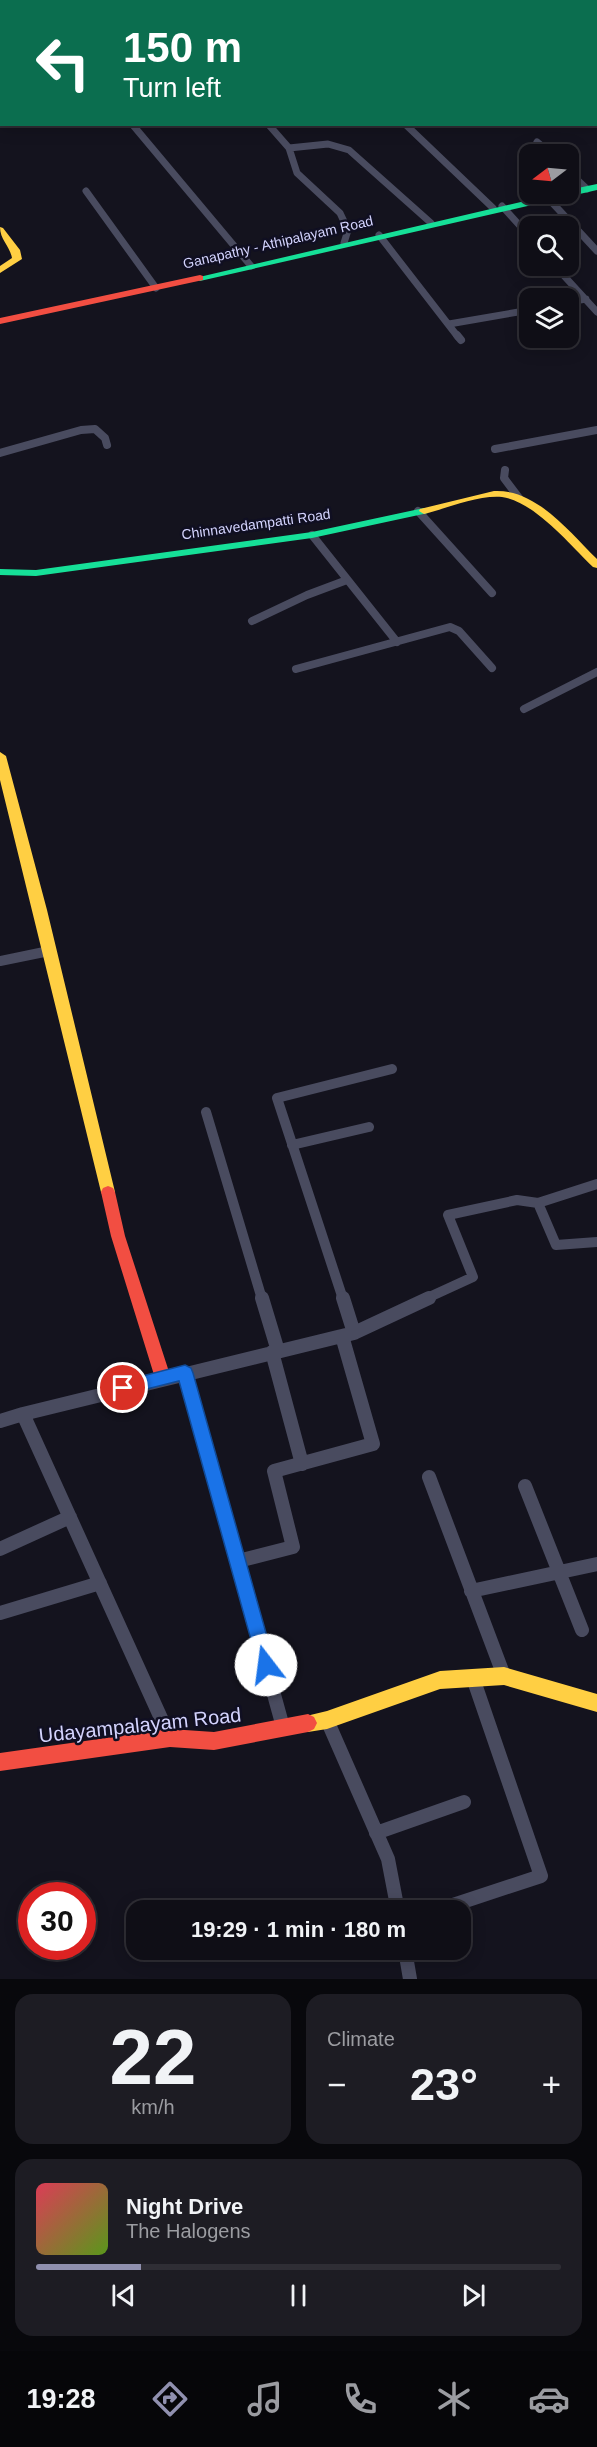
<!DOCTYPE html>
<meta charset="utf-8">
<style>
body{margin:0;font-family:Helvetica,sans-serif;background:#1d1c23;color:#f1f3f6;height:100vh;display:flex;flex-direction:column;font-size:22px;white-space:nowrap}
*{box-sizing:border-box;margin:0}
p{font-size:20px;color:#9b9ca1}
.icon{flex:none;width:33px;height:33px;fill:none;stroke:currentColor;stroke-width:2;stroke-linecap:round;stroke-linejoin:round}
.map{position:relative;height:1979px;overflow:hidden}
.drawer{display:flex;flex-direction:column;gap:15px;padding:15px;background:#08080c;flex:1}
.drawer>*{flex:none}
.guide{position:absolute;left:0px;top:0px;width:597px;height:126px;box-shadow:0 3px 15px #0003,0 0 0 2px #2f2e35;background:#0b6e4f;color:#fff;overflow:hidden}
.needle{width:39px;rotate:254deg}
.controls{position:absolute;left:519px;top:144px;display:grid;gap:12px}
.controls a{display:grid;place-items:center;width:60px;height:60px;border-radius:12px;background:#0f0e16;box-shadow:0 3px 15px #0003,0 0 0 2px #2f2e35;font-size:30px}
.speed{position:absolute;left:18px;top:1882px;display:flex;gap:12px;font-size:30px;font-weight:700;text-align:center}
.speed>*{display:grid;place-content:center;width:78px;height:78px;border-radius:50%;background:#0f0e16;box-shadow:0 3px 15px #0003,0 0 0 2px #2f2e35;line-height:1}
.speed .limit{border:9px solid #d22;background:#fff;color:#111}
.pin{position:absolute;display:grid;place-items:center;width:51px;height:51px;color:#fff;margin:-26px;border:3px solid #fff;border-radius:50%;box-shadow:0 2px 6px #0007}
.me{position:absolute;width:66px;margin:-33px;rotate:345deg;stroke-linejoin:round;filter:drop-shadow(0 0 4px #0008)}
.turn{display:flex;align-items:center;gap:21px;height:126px;padding:0 24px;font-size:27px}
.turn .icon{width:78px;height:78px;stroke-width:2.5}
.turn b{display:block;font-size:42px;line-height:51px}
.big{font-size:45px;font-weight:700;line-height:1.1}
.drawer .tile{flex:1;display:flex;flex-direction:column;justify-content:center;gap:9px;min-width:0;padding:0 21px;border-radius:18px;background:#1d1c23}
.drawer .dial{align-items:center;gap:0}
.dial b{font-size:78px;line-height:1}
.song{display:flex;align-items:center;gap:18px}
.cover{width:72px;height:72px;border-radius:9px;background:linear-gradient(135deg,hsl(350 70% 55%),hsl(90 70% 35%))}
.played{height:6px;border-radius:3px;background:linear-gradient(90deg,#9090af 20%,#2f2e35 20%)}
.keys{display:flex;justify-content:space-around;direction:ltr}
.heat{display:flex;justify-content:space-between;align-items:center;font-size:33px;direction:ltr}
.drawer .tiles{flex:1;display:grid;gap:15px;grid-template-columns:1fr 1fr}
.tile:last-child{grid-column:span 2}
.trip{position:absolute;left:126px;top:1900px;width:345px;height:60px;border-radius:18px;background:#0f0e16;box-shadow:0 3px 15px #0003,0 0 0 2px #2f2e35;font-weight:700;line-height:60px;text-align:center}
.tab-bar{display:flex;height:96px;justify-content:space-around;align-items:center;background:#060609;color:#9b9ca1}
.tab-bar .icon{width:42px;height:42px}
.tab-bar .on{color:#9090af}
.tab-bar b{font-size:27px;color:#f1f3f6}
.map>svg:first-child{display:block}
.lines{fill:none;stroke-linecap:round;stroke-linejoin:round}
.street-far3{stroke:#494b5f;stroke-width:7}
.street-far2{stroke:#494b5f;stroke-width:8}
.street-far1{stroke:#494b5f;stroke-width:10}
.street{stroke:#494b5f;stroke-width:14}
.fast{fill:#16e098;fill-rule:evenodd}
.slow{fill:#ffcf43;fill-rule:evenodd}
.jam{fill:#f24e42;fill-rule:evenodd}
.route{fill:#1a73e8;stroke:#114b97;stroke-width:1.5}
.labels{text-anchor:middle;stroke-width:5;stroke-linejoin:round;paint-order:stroke}
.far-street-label{font-size:14px;fill:#d3d3fd;stroke:#100f22}
.near-street-label{font-size:20px;fill:#d3d3fd;stroke:#100f22}
</style>
<div class="map">
<svg width="597" height="1979" viewBox="0 0 597 1979">
<rect width="100%" height="100%" fill="#14131e"/>
<g class="lines">
<path class="street-far3" d="M536 0 538 2
M134 2 141 0
M485 2 494 0
M583 2 592 0
M0 31 2 33
M0 102 2 106
M132 124 251 266
M268 124 289 148 328 144 349 150 431 223
M405 124 493 208
M537 142 551 154
M289 148 297 173 340 213 348 230 344 243
M568 171 587 189
M86 191 156 288
M547 197 597 251
M502 206 530 237
M379 235 458 337
M555 266 597 312
M568 302 586 299
M449 324 530 310"/>
<path class="street-far2" d="M457 335 461 340
M495 449 597 430
M0 453 81 430 95 429 105 438 107 445
M505 470 504 478 519 498
M418 511 492 593
M312 535 397 642
M252 621 307 595 347 580
M296 669 450 627 459 631 492 668
M524 709 597 672"/>
<path class="street-far1" d="M0 961 49 951
M206 1112 262 1299
M292 1145 369 1127
M538 1203 556 1245 597 1242
M343 1299 277 1098 392 1069
M425 1299 473 1277 448 1215 517 1200 538 1203 597 1184"/>
<path class="street" d="M262 1298 278 1351
M354 1333 429 1298
M272 1352 302 1464
M185 1373 283 1727
M23 1414 354 1333 343 1298
M0 1421 23 1414 170 1738
M429 1477 504 1676
M525 1486 582 1630
M0 1549 70 1517
M238 1561 293 1547 274 1471 373 1444 342 1336
M471 1591 597 1564
M0 1613 100 1583
M327 1720 388 1859 398 1911
M376 1833 464 1802
M435 1911 541 1876 473 1678
M405 1950 410 1979"/>
<path class="fast" d="M597 184V190L200 281 195 278 555 194H568V190Z
M424 508 428 509V513L312 538 36 576 0 575V569L36 570 312 532Z"/>
<path class="slow" d="M0 227 3 228 20 250 22 259 0 273V266L12 258C10 246 0 240 0 227Z
M494 491C537 489 569 532 597 559V568L593 567C571 546 534 501 502 497 477 495 448 508 424 514L419 511 420 509Z
M0 752 6 756 47 910 115 1192 113 1196 108 1198 103 1196 101 1192 0 780Z
M504 1667 597 1694V1712L504 1685 440 1689 327 1729 308 1732 302 1729 299 1723 302 1717 327 1711 440 1671Z"/>
<path class="jam" d="M200 275 203 276V280L0 324V318Z
M108 1186 113 1188 115 1192 125 1236 171 1378 169 1383 163 1385 157 1383 155 1378 111 1236 101 1192 103 1188Z
M308 1714 314 1717 317 1723 314 1729 308 1732 214 1750 170 1747 0 1771V1753L170 1729 214 1732Z"/>
</g>
<path class="route" d="M185 1365 191 1368 193 1373 275 1665 273 1671 266 1673 260 1671 258 1665 179 1381 123 1395 117 1393 115 1388 117 1383 123 1381Z"/>
<g class="labels">
<g class="far-street-label">
<text transform="translate(278 242) rotate(-13)" y="5">Ganapathy - Athipalayam Road</text>
<text transform="translate(256 524) rotate(-8)" y="5">Chinnavedampatti Road</text>
</g>
<g class="near-street-label">
<text transform="translate(140 1725) rotate(-6)" y="7">Udayampalayam Road</text>
</g>
</g>
</svg>
<div class="controls">
<a><svg class="needle" viewBox="-14 -14 28 28"><path d="M0-13l5 13h-10z" fill="#e53935"/><path d="M0 13l5-13h-10z" fill="#9b9ca1"/></svg></a>
<a><svg class="icon" aria-label="search" viewBox="0 0 24 24"><circle cx="10" cy="10" r="6"/><path d="M15 15l6 6"/></svg></a>
<a><svg class="icon" aria-label="layers" viewBox="0 0 24 24"><path d="M12 4l9 5-9 5-9-5zM3 14l9 5 9-5"/></svg></a>
</div>
<div class="speed"><div class="limit">30</div></div>
<div class="pin" style="left:123px;top:1388px;background:#d93025"><svg class="icon" aria-label="arrive" viewBox="0 0 24 24"><path d="M6 21V4h12l-3 4 3 4H6"/></svg></div>
<svg class="me" style="left:266px;top:1665px" viewBox="-20 -20 40 40"><circle r="19" fill="#fff"/><path d="M0-13L10 11 0 6-10 11z" fill="#1a73e8"/></svg>
<div class="trip">19:29 · 1 min · 180 m</div>
<div class="guide">
<div class="turn"><svg class="icon" aria-label="left" viewBox="0 0 24 24"><path d="M17 20v-9H6M10 6l-5 5 5 5"/></svg><div><b>150 m</b>Turn left</div></div>
</div>
</div>
<section class="drawer">
<div class="tiles">
<div class="tile dial"><b>22</b><p>km/h</p></div>
<div class="tile"><p>Climate</p>
<div class="heat"><a>−</a><b class="big">23°</b><a>+</a></div>
</div>
<div class="tile">
<div class="song"><i class="cover"></i><div><b>Night Drive</b><p>The Halogens</p></div></div>
<div class="played"></div>
<div class="keys"><svg class="icon" aria-label="previous" viewBox="0 0 24 24"><path d="M18 5L8 12l10 7zM5 5v14"/></svg><svg class="icon" aria-label="pause" viewBox="0 0 24 24"><path d="M8 5v14M16 5v14"/></svg><svg class="icon" aria-label="next" viewBox="0 0 24 24"><path d="M6 5l10 7-10 7zM19 5v14"/></svg></div>
</div>
</div>
</section>
<nav class="tab-bar">
<b>19:28</b>
<svg class="icon on" aria-label="directions" viewBox="0 0 24 24"><path d="M12 3l9 9-9 9-9-9zM9 14v-3h6M13 9l2 2-2 2"/></svg>
<svg class="icon" aria-label="music" viewBox="0 0 24 24"><path d="M9 18V5l10-2v13"/><circle cx="6" cy="18" r="3"/><circle cx="16" cy="16" r="3"/></svg>
<svg class="icon" aria-label="phone" viewBox="0 0 24 24"><path d="M5 4h4l2 5-3 2q2 4 5 5l2-3 5 2v4C11 20 4 13 5 4z"/></svg>
<svg class="icon" aria-label="climate" viewBox="0 0 24 24"><path d="M12 3v18M4 7l16 10M4 17L20 7"/></svg>
<svg class="icon" aria-label="car" viewBox="0 0 24 24"><path d="M5 17H2v-5l4-1 3-4h7l3 4 3 1v5h-3M9 17h6M6 11h13"/><circle cx="7" cy="17" r="2"/><circle cx="17" cy="17" r="2"/></svg>
</nav>
